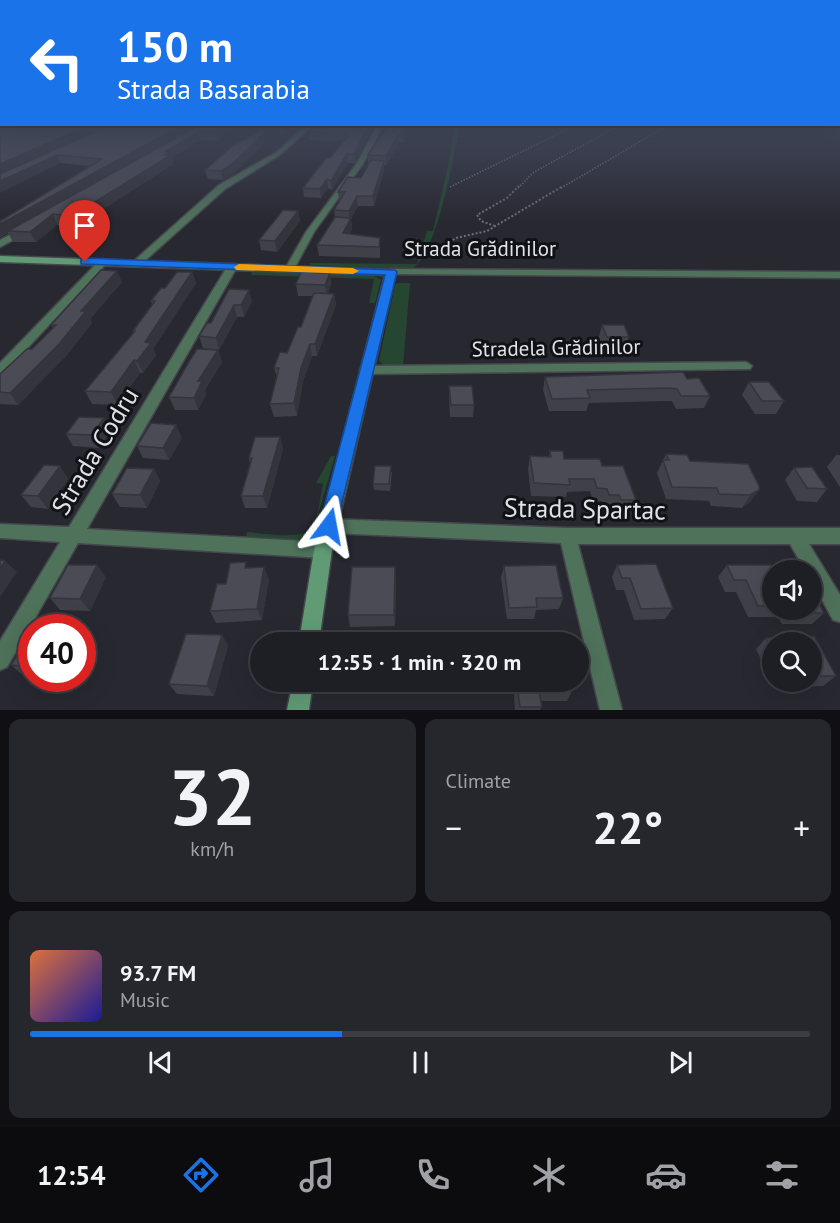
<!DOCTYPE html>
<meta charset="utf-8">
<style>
body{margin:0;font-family:"PT Sans",sans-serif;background:#26272d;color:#f1f3f6;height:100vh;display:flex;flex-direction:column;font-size:22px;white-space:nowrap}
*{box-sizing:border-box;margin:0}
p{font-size:20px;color:#a1a2a7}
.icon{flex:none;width:33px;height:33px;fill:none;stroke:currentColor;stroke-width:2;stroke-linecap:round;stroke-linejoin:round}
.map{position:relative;height:710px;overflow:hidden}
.sheet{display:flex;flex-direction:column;gap:9px;padding:9px;background:#101014;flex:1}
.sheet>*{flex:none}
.top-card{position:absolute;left:0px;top:0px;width:840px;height:126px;box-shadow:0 6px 24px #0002,0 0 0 2px #3c3c42;background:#1a73e8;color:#fff;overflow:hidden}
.fabs{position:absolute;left:762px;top:560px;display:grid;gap:12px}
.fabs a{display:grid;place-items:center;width:60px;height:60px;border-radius:50%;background:#1e1e25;box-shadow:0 6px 24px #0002,0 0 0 2px #3c3c42;font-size:30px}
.speed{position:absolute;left:18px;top:614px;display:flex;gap:12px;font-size:30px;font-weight:700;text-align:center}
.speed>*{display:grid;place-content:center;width:78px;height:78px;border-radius:50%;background:#1e1e25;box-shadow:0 6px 24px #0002,0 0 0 2px #3c3c42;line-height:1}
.speed .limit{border:9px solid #d22;background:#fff;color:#111}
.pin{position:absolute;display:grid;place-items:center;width:51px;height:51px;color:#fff;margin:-62px -26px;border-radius:50% 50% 50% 0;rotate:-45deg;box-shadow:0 0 6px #0007}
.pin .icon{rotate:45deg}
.me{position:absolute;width:66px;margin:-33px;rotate:13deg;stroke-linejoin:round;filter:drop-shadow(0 0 4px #0008)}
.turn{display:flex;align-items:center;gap:21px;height:126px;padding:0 18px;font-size:27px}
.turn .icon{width:78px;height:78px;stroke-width:2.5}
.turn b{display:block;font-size:42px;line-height:51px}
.big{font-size:45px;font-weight:600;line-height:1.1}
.sheet .card{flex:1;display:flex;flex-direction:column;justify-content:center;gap:9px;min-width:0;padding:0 21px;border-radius:12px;background:#26272d}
.sheet .dial{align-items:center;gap:0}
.dial b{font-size:78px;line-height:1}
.song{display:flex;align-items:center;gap:18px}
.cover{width:72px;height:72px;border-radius:9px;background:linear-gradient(135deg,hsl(20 70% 55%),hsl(240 70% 35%))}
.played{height:6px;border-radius:3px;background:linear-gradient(90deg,#1a73e8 40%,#3c3c42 40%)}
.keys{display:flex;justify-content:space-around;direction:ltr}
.heat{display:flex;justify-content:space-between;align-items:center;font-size:33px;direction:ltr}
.sheet .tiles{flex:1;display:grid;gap:9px;grid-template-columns:1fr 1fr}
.card:last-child{grid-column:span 2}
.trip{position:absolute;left:250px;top:632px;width:339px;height:60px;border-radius:30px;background:#1e1e25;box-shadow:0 6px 24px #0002,0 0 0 2px #3c3c42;font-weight:600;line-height:60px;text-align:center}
.tab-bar{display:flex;height:96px;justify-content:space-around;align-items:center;background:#0c0c0f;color:#a1a2a7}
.tab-bar .icon{width:42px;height:42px}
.tab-bar .on{color:#1a73e8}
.tab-bar b{font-size:27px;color:#f1f3f6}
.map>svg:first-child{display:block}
.green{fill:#254732}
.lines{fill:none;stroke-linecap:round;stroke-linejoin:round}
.street-casing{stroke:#46464e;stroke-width:3}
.secondary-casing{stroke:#46464e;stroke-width:3}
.path-far1{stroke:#6d6d75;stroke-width:1.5;stroke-dasharray:1.5 1.5;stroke-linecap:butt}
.path{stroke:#6d6d75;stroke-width:2;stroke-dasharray:2 2;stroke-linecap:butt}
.street{fill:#4f725b;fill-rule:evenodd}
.secondary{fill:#619b76;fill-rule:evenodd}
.wall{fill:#404049;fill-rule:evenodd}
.shaded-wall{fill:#34343c}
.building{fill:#4b4b55;stroke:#34343c;stroke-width:1.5}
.route{fill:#1a73e8;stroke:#114b97;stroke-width:1.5}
.slow{fill:#f59e0b}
.labels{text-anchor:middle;stroke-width:6;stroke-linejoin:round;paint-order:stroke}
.street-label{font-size:21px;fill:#e1e1e7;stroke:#111216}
.near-street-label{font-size:26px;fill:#e1e1e7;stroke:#111216}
</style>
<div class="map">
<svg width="840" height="710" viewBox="0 0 840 710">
<rect width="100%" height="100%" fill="#282831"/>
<path class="green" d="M456 125H460L458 135C452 163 436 260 409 270L311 265 309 263 417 264 427 231H433L450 157 453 131Z
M253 271 358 274 374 276 381 280 375 303H369L374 279 251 275Z
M398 283H410L403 366 384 365 379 361 395 285Z
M331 456H335L312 536 302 537 300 540 246 537 247 532C262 533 305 541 312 527 319 515 320 497 323 484L316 483Z"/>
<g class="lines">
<defs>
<path id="street" d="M307 124H314L281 154 225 189 140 265H134V261L219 185 277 152Z
M378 124H384L362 165 314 232 293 271H287L285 269 306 232 356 165Z
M25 227 28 228V232L0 247V240Z
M103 259 108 262 106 264 4 373 0 374V363L100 260Z
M232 264 237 267 87 529 323 542 329 544 332 550 329 556 323 558 78 543 7 667 0 670V641L60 542 0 538V524L69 527 227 267Z
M391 269 840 272V278L388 274 386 272Z
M746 362 752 366 750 369 366 374 360 370 366 366Z
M329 519 568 528H840V544H809L840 595V622L833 620 812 581V570H805L790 544H578L622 710H600L561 543 329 533 323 531 321 526 323 521Z"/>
<path id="secondary" d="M0 256 394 270 396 272 332 550 319 642H299L314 550 385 275 0 262Z
M293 681H313L309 710H287Z"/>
</defs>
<use href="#street" class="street-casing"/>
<use href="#secondary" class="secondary-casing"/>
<path class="path-far1" d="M450 187 578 124
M518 188 534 172 622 124
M561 188 670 124"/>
<path class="path" d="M495 226 481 221 477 215 507 198 519 186
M429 255 456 238 487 231 563 186"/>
<use href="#street" class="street"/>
<use href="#secondary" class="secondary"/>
</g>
<path class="wall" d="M0 122 201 124H236L217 141 200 140 172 158 173 164 77 226 57 225 36 242H13L8 233 0 237 2 220 90 166 61 163Z
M278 124H304L283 137 279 132Z
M317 124H374L355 163H348L332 190 328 188 321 198 304 197 303 188 330 158 344 141 309 140 308 132Z
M389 124H410L403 143H399L386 165H384V170L374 206H358L351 219 352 229 349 234 380 238V258L319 256 317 245 335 217 334 210 340 202H339L338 192 361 178 369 164H368V155Z
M265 142 233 174 223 180 208 179 205 170Z
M298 211 300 221 277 252 261 250 259 240Z
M192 272 196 283 153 349 156 355 143 373H140L117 405 92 404 85 391 134 333 133 331 152 304 151 301 165 288Z
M330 273 331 284 328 293 334 294 336 305 317 356H312L303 381 297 416 274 417 270 404 277 377 274 368 287 353 301 327 312 296H298L296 284Z
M122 282 90 319 92 323 66 356 18 405 0 404V374L32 349 53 328 51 325Z
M229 289 252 301 244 317H237L219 350 203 348 199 336 211 323Z
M602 325 629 337 625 349H603L599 337Z
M218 350 222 362 205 390 206 394 198 410H175L169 397Z
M545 377 687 379 710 396 704 408 676 409 672 401H664L589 403 586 411H549L543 390Z
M749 382 784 401 776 414H755L742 395Z
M449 386 474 405 473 417H450L449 398Z
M111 431 99 448 73 446 66 434Z
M182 438 169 460 143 458 137 446Z
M283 449 267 508H245L241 496 250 464 249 458Z
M550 451 564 459 602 466 636 500 630 513 616 512 614 508 604 507 602 501H593L590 491 567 492 566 497 531 496 528 469 530 456 549 457Z
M666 454 690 461 759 490 750 502 742 508 711 506 709 501 666 499 657 473Z
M836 455H840V487L827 467Z
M60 466 68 479 48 509 31 507 21 495Z
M794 468 827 489 817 502 797 501 785 480Z
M154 469 160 481 147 508 120 507 112 494Z
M392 472 390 491 374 490 373 484Z
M617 565 673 608 665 619 634 620 624 590H616L612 577Z
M727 565 772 570V609H812L824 613 812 624H782L778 617H748L736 592H725L718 577Z
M504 566 563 598 559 609 536 610 534 619H507L501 578Z
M249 568 269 579 262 620 216 623 210 611 226 584Z
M106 577 90 611 60 610 50 598Z
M396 579 395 626 350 627 348 615Z
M32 632V677L24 676 11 665Z
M222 635 228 646 214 696 177 694 169 684Z
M814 636 836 676 823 686 774 687 756 649 766 638ZM772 642H812V681H772Z
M522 681H570L572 691 567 701H541L542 707 540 710H515L514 694 517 684H523Z"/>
<path class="shaded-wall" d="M2 122V124H18L0 133V123Z
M91 124H112L0 176V164Z
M184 124H201L8 231V233L0 237V224Z
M225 124H236L217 141 215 132Z
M289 124H304L283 137 282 129Z
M369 124H374L355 163 354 154Z
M407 124H410L403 143V135Z
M198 132 200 140 172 158 173 164 77 226 72 216 165 152Z
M264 133 265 142 233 174 223 180 221 171Z
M399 135V143L386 165V156Z
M347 154 348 163 332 190 331 181Z
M57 155 61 163 0 193V181Z
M384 161V170L374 206 373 196Z
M327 179 328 188 321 198 320 189Z
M357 196 358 206 351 219 352 229 344 244 343 233 350 221 349 211Z
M298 211 300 221 277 252 275 241Z
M53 214 57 225 36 242 30 232Z
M117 271 122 282 90 319 92 323 66 356 18 405 10 393Z
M192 272 196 283 153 349 156 355 143 373 137 361 145 342Z
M330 273 331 284 327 297 325 285Z
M249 290 252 301 244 317 241 305Z
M334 294 336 305 317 356 315 344Z
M234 305 237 317 219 350 216 338Z
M310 344 312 356 303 381 297 416 294 403 301 368Z
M218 350 222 362 205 390 206 394 198 410 194 398 198 381Z
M134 360 140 373 117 405 111 392Z
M104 418 111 431 99 448 92 435Z
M176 425 182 438 169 460 163 448Z
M280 437 283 449 267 508 263 496Z
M60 466 68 479 48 509 38 496Z
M154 469 160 481 147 508 140 495Z
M759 490 750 502 742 508 750 495Z
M5 561 17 572 0 597V568Z
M97 565 106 577 90 611 80 599Z
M264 567 269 579 262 620 257 609Z
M395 567 396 579 395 626 394 615Z
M222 635 228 646 214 696 207 686Z"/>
<path class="building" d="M15 124H91L0 164V133H2H0V131Z
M112 124H184L0 224V220H2L102 159 57 155 0 181V174Z
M201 124H225L215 132H198L165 152H170L165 155H171L72 216 53 214 30 232 8 231Z
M279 124H289L282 129Z
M317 124H369L354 154H347L331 181 327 179 320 189 303 188 326 158H330L349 135H345L346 133 308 132Z
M389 124H407L403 135H399L386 156 368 155Z
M262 130 264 133 231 165 221 171 205 170 234 145Z
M371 160 384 161 373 196H357L349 211 334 210 345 192H338L348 177 361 178Z
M283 210 298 211 275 241 259 240Z
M335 217 351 218 343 233 380 238 379 247 317 245Z
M101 270 117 271 81 311H86L59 344 10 393 0 392V374L27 349H32L56 325H51Z
M177 272H192L145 342 151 343 137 361 134 360 111 392 85 391 135 331H133L155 301H151L161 288H165Z
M301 272 330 273 325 285 296 284Z
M229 289 249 290 241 305H234L216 338 199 336 207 323H211Z
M314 293 334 294 315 344H310L301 368 294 403 270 404 279 368H274L280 352 287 353 298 327H301Z
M602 325H624L629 337H607Z
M197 349 218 350 198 381H202L194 398 169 397 190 360Z
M683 372 687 379 699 378 710 396H681L677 389 669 388 587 390 590 398 552 399 545 377Z
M749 382H769L784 401H762Z
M449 386H472L474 405H451Z
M79 417 104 418 92 435 66 434Z
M151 423 176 425 163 448 137 446Z
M255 437H280L263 496H241L252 458H249Z
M550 451H563L564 459H600L602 466H623L636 500H621L619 495H609L607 489 597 488 594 479H569L570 485 534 483 530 456 551 457Z
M666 454 687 455 690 461 748 464 759 486V490L750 495 719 494 717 488 672 487 663 460H669Z
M44 465 60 466 38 496 21 495Z
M375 466H391L389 484H373Z
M812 467 827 489 807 488 794 468Z
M127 468 154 469 140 495 112 494Z
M0 560 5 561 0 568Z
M246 562 245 568 264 567 257 609 210 611 217 584H226L230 563Z
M656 564 673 608 641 609 630 578H622L617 565Z
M68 565H97L80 599 50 598Z
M556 565 563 598H536L537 607 509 608 504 566Z
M727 565H771L774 570H772V606H758L746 580H734Z
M352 567H395L394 615H348Z
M812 591 824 613H793L791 609H812Z
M38 621 73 625 71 627H35Z
M32 632V667L11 665Z
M186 634 222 635 207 686 169 684Z
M814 636 836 676H812V642H772V650L766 638Z
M527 681H570L572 691H539L542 707H520L517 684H527Z"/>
<linearGradient id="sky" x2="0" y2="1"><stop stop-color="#16161b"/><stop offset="0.55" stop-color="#42485a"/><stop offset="1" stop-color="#42485a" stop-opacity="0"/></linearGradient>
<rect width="840" height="222" fill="url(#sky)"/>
<path class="route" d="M85 258 395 270 397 272 335 532 329 534 322 532 319 526 385 275 81 264V259Z"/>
<path class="slow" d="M239 264 353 268 359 271 353 274 236 270 234 267Z"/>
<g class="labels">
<g class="street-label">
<text x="480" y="256">Strada Grădinilor</text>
<text transform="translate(556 348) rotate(-1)" y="7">Stradela Grădinilor</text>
</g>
<g class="near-street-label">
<text transform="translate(95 451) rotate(-59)" y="9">Strada Codru</text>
<text transform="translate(585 509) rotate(1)" y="9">Strada Spartac</text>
</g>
</g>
</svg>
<div class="fabs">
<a><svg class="icon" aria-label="sound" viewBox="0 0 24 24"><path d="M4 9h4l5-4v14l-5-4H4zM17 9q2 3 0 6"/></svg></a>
<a><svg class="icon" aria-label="search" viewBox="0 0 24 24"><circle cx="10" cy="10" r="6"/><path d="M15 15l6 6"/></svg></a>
</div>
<div class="speed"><div class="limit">40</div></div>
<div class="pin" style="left:85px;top:262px;background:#d93025"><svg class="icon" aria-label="arrive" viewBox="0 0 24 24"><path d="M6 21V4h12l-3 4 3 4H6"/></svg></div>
<svg class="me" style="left:329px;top:526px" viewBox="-20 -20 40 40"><path d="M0-17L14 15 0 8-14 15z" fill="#1a73e8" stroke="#fff" stroke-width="4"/></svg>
<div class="trip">12:55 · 1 min · 320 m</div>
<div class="top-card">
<div class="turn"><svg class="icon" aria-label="left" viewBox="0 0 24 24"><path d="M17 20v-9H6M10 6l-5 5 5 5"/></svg><div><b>150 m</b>Strada Basarabia</div></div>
</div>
</div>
<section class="sheet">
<div class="tiles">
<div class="card dial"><b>32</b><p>km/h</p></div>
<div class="card"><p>Climate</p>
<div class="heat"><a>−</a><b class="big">22°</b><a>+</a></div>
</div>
<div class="card">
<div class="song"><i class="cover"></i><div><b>93.7 FM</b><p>Music</p></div></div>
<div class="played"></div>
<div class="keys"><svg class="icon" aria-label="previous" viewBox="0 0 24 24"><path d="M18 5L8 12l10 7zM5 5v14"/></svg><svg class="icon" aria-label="pause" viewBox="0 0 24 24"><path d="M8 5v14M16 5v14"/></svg><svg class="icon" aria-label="next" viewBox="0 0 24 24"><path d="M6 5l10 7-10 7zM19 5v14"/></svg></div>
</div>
</div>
</section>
<nav class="tab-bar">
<b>12:54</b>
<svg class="icon on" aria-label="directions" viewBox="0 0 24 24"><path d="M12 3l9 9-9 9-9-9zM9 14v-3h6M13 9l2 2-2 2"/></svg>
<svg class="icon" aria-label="music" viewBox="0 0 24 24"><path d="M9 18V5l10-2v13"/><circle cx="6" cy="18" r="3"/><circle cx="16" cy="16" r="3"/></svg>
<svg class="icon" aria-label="phone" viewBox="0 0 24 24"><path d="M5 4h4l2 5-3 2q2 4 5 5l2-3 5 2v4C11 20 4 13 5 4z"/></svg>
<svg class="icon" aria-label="climate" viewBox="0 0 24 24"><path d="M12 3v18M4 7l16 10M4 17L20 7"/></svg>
<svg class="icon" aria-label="car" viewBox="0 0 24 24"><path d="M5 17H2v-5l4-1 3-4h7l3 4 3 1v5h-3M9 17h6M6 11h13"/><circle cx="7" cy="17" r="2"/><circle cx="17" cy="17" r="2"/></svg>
<svg class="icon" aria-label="filters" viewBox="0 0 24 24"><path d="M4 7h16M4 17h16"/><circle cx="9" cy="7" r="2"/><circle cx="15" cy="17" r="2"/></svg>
</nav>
